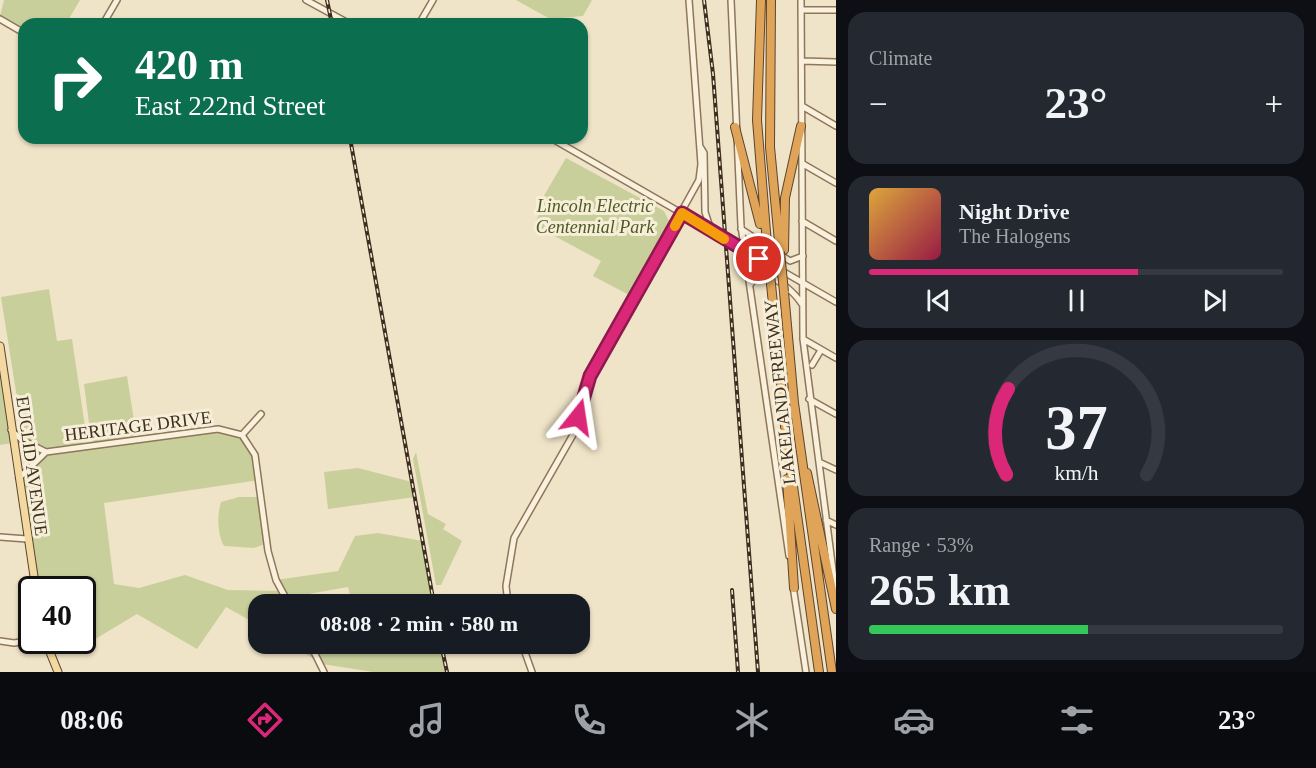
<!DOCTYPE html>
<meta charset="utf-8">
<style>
body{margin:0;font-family:Georgia,serif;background:#242831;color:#f1f3f6;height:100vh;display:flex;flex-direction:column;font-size:22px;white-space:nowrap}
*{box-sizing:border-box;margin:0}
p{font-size:20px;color:#9ea1a6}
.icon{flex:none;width:33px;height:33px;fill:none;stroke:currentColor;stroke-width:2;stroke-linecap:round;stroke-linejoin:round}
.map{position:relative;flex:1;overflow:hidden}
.drawer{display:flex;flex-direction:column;gap:12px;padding:12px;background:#0d0f14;width:480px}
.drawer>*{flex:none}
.banner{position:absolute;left:18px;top:18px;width:570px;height:126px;border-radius:18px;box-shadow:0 2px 4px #0004;background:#0b6e4f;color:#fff;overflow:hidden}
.speed{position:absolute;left:18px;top:576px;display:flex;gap:12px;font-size:30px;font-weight:700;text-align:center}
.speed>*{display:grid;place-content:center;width:78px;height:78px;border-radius:50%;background:#171b24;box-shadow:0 2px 4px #0004;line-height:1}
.speed .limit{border:3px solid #111;border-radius:9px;background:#fff;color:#111}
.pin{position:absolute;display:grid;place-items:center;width:51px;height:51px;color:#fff;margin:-26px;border:3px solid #fff;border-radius:50%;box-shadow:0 2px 6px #0007}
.me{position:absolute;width:66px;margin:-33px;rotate:15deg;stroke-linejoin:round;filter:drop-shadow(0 0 4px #0008)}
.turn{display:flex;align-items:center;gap:21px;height:126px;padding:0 18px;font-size:27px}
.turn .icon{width:78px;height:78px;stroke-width:2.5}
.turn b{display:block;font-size:42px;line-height:51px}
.big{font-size:45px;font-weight:700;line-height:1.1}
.drawer .card{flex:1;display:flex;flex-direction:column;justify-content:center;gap:9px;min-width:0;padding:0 21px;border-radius:18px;background:#242831}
.drawer .dial{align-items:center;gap:0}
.dial svg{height:156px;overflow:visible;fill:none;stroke:#363941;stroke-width:7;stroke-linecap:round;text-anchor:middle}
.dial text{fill:#f1f3f6;stroke:none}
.song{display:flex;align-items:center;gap:18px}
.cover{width:72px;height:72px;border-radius:9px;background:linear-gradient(135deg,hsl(40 70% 55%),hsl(340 70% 35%))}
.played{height:6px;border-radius:3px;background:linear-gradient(90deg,#db2777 65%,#363941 65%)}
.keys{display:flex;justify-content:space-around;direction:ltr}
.heat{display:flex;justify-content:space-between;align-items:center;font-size:33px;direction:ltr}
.charge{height:9px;border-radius:4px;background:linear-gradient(90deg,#34c759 53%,#363941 0)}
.trip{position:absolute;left:248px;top:594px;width:342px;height:60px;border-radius:18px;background:#171b24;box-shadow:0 2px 4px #0004;font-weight:700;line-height:60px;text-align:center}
.dock{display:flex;height:96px;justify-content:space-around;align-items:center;background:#090b0e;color:#9ea1a6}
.dock .icon{width:42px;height:42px}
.dock .selected{color:#db2777}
.dock b{font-size:27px;color:#f1f3f6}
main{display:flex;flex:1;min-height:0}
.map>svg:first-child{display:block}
.green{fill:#c9cf9b}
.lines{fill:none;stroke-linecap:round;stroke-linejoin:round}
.minor-casing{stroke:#8d765c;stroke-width:8}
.major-casing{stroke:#5b4430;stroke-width:9}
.highway-casing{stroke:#5b4430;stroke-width:10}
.minor{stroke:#faf1dc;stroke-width:5}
.major{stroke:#f3d9a0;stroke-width:7}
.highway{stroke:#e0a458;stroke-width:8}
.rail-casing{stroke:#3d2e20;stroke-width:4}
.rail{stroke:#f7eed8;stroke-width:1.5;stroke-dasharray:4.5;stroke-linecap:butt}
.highway-bridge-casing{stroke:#5b4430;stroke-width:10;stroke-linecap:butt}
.highway-bridge{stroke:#e0a458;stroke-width:8}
.route-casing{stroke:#8e194d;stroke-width:15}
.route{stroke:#db2777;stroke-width:10}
.slow{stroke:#f59e0b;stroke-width:10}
.labels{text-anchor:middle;stroke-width:6;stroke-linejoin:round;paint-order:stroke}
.park-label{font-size:18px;font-style:italic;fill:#4d5a26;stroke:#f7eed8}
.street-label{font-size:18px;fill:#3d2e20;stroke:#f7eed8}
</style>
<main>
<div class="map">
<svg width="836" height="672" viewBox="0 0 836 672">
<rect width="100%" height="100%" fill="#f0e4c8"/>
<path class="green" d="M4 0H80L66 24H24V29L0 16Z
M516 0H592L583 16 550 19Z
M566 158 664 211 670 223 631 296 593 276 601 261 534 225 539 215 535 211Z
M49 289 57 341 72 339 87 440 78 446 42 449 23 436 1 297Z
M0 346 13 443 0 445Z
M127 376 136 433 130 439 95 443 91 439 84 384Z
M218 429 242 435 255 455 259 480 104 503 114 584 139 588 185 575 228 590 281 591 276 580 338 571 355 536 378 533 423 541 434 604H352L348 587 286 598 289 604H258V625L226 607 197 649 137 614 92 641 83 633 82 590 36 589 19 479 46 452Z
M416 452 428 514 446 524 443 529 462 541 441 585H436L413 459Z
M358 468 412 482 415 497 328 509 324 472Z
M239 497H257L265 544 254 548 224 546C217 533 217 515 221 502Z
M290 644H441L447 672H373L322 664Z"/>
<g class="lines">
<defs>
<path id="minor" d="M306 0 350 24
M731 0 741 226 789 556
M801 0 803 339 836 594
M801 10H836
M0 19 24 33
M103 24 117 0
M419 24 433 0
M802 61 836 62
M802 106 836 126
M551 138 836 302
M701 148 704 153 705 212 711 230
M803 164 836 183
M802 221 836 241
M741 229 790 261 803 256
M750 285 756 276C772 271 794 292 802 304
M803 339 836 358
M812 365 821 350
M809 399 836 414
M11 430 22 440 46 452 218 429 242 435 261 414
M242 435 255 455 268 551 276 580 289 604
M819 462 836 470
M19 478 46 452
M826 520 836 525
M0 537 27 539
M793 586 806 672
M508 604 506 586 514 538 574 433 590 376 699 180 701 164 689 0
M0 641 14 643 32 640
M310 644 324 672
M522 644 532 672"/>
<path id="major" d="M0 346 36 590
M45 640 58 672"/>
<path id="highway" d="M761 0 757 120 767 244
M771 0 770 147 780 252
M735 127 760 224
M784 250 785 198 801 126
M771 284 786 436 819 672
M784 292 794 403 832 672
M807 473 836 609
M787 479 794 588"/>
</defs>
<use href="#minor" class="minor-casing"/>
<use href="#major" class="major-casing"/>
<use href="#highway" class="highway-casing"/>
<use href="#minor" class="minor"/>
<use href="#major" class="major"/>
<use href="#highway" class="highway"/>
<defs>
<path id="rail" d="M327 0 332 24
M704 0 713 74 758 672
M350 138 434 604
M732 590 738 672
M441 644 447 672"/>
</defs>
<use href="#rail" class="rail-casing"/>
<use href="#rail" class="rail"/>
<defs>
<path id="highway-bridge" d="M767 244 771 284
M780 252 784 292"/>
</defs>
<use href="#highway-bridge" class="highway-bridge-casing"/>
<use href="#highway-bridge" class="highway-bridge"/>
</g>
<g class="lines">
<defs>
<path id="route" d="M578 417 590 376 682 213 759 259"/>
</defs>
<use href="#route" class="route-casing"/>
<use href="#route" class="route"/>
<path class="slow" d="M675 226 682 213 724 239"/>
</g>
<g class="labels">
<g class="park-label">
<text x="595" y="212">Lincoln Electric<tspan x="595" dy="21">Centennial Park</tspan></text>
</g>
<g class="street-label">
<text transform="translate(780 392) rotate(-96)" y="6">LAKELAND FREEWAY</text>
<text transform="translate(138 426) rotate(-7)" y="6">HERITAGE DRIVE</text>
<text transform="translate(32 466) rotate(82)" y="6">EUCLID AVENUE</text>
</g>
</g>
</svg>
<div class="speed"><div class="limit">40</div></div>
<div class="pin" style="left:759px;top:259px;background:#d93025"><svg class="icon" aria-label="arrive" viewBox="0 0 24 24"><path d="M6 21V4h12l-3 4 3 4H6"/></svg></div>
<svg class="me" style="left:578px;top:417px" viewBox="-20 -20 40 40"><path d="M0-17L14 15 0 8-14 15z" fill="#db2777" stroke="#fff" stroke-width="4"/></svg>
<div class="trip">08:08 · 2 min · 580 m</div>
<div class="banner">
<div class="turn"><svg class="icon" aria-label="right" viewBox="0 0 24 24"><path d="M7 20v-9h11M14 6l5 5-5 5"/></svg><div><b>420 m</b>East 222nd Street</div></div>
</div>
</div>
<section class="drawer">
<div class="card"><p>Climate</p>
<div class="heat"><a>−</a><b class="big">23°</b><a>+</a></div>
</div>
<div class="card">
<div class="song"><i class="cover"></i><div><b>Night Drive</b><p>The Halogens</p></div></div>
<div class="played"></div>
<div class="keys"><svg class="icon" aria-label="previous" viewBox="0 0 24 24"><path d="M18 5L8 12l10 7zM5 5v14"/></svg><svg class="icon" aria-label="pause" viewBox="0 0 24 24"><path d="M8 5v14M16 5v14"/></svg><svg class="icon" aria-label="next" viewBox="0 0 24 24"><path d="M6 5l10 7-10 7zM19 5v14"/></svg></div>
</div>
<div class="card dial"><svg viewBox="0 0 100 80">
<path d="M14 69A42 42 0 1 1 86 69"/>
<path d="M14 69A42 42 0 0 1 15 25" stroke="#db2777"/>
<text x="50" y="56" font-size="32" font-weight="700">37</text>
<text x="50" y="72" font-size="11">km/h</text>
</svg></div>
<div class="card"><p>Range · 53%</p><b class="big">265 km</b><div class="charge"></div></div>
</section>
</main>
<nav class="dock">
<b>08:06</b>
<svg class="icon selected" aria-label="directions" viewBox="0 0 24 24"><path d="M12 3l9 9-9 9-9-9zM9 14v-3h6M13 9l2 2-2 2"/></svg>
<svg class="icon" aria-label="music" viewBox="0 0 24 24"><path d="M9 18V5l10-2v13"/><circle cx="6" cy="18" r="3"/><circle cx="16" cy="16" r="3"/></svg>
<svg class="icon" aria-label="phone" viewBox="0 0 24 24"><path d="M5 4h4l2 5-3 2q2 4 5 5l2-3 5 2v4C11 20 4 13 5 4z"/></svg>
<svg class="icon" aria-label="climate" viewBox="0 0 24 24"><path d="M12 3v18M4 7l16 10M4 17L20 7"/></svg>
<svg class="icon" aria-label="car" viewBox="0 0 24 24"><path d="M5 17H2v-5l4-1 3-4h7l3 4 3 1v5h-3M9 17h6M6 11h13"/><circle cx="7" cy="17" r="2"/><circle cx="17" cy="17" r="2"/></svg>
<svg class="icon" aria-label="filters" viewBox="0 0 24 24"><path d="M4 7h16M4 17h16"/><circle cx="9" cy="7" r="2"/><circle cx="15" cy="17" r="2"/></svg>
<b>23°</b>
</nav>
